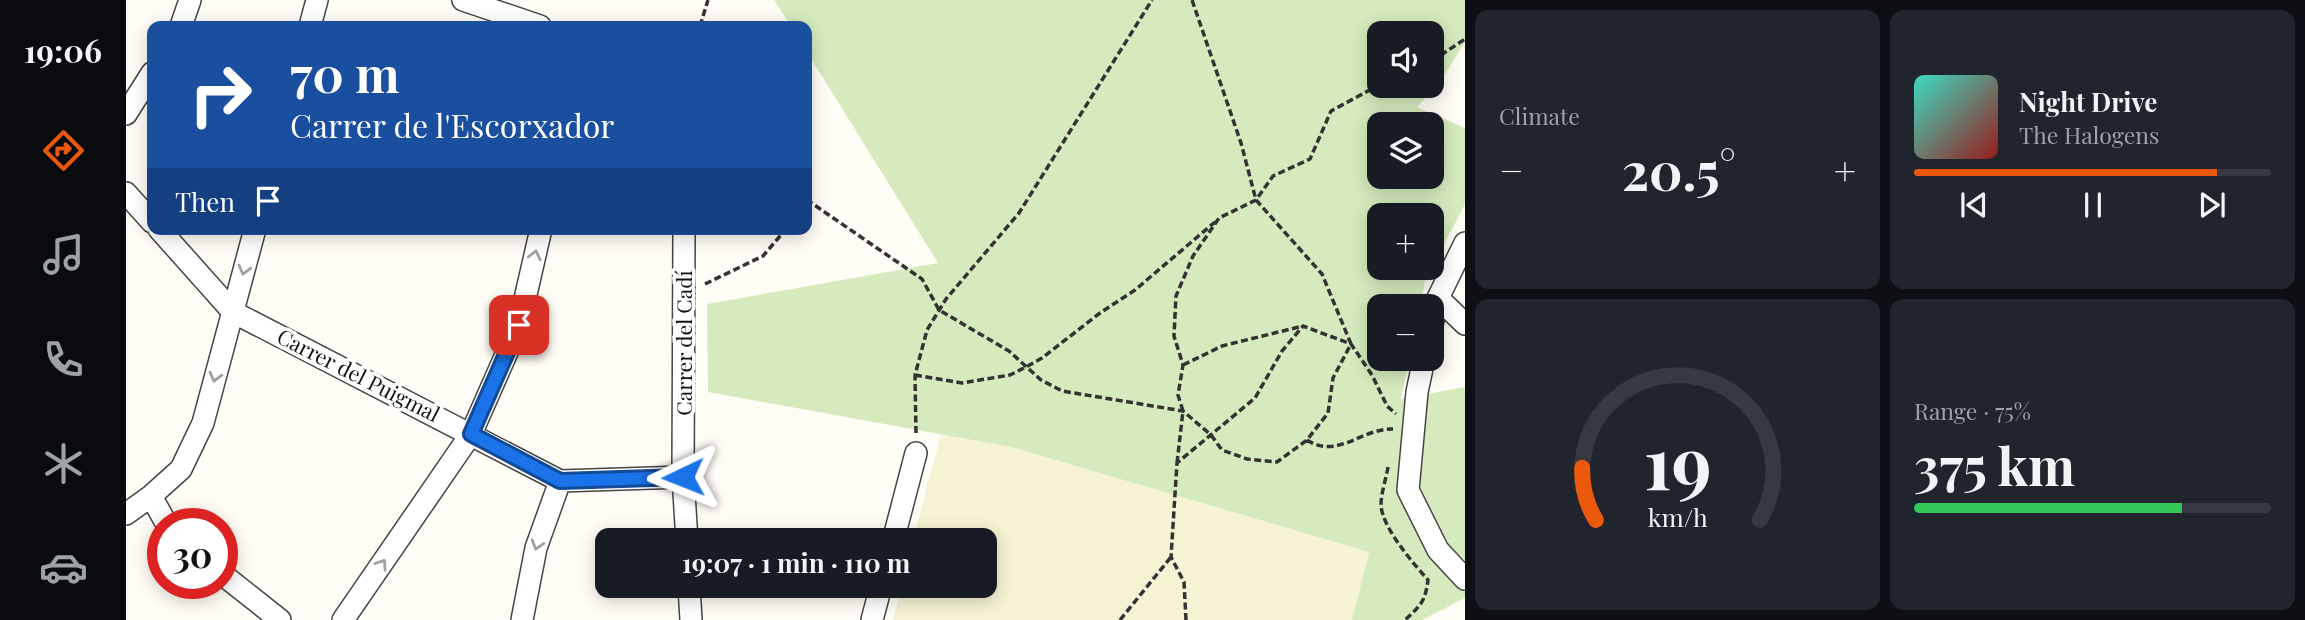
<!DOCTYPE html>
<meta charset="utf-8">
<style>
body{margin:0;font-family:"Playfair Display",serif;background:#20242c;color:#f1f3f6;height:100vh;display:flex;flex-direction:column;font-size:26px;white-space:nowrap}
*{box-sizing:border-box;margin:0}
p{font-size:23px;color:#9ea1a6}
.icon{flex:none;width:38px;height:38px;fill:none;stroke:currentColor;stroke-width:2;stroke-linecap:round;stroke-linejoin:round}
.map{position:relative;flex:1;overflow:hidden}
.details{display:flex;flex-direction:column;gap:10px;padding:10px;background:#0d0f14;width:840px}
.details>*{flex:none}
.top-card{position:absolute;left:21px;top:21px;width:665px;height:214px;border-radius:14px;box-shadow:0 4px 18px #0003;background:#1a4fa0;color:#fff;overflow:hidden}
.fabs{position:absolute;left:1241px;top:21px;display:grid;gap:14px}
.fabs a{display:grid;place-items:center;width:77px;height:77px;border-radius:14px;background:#171b24;box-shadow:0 4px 18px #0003;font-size:35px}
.speed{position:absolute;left:21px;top:508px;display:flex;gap:14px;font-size:35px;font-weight:700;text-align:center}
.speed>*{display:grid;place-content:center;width:91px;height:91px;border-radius:50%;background:#171b24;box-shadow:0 4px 18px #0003;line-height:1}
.speed .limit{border:10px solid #d22;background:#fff;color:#111}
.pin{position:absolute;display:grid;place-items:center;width:60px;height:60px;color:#fff;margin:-30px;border-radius:14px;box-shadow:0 4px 10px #0006}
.me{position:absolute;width:77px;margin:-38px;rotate:268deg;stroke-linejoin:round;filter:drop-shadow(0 0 5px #0008)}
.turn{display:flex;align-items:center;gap:24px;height:147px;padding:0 28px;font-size:32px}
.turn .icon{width:91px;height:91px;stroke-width:2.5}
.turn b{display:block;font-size:49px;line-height:60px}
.then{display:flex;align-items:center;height:66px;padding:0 28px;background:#0003;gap:14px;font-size:26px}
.big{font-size:52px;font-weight:700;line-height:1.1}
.details .card{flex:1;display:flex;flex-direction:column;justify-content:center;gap:10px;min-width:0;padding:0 24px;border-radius:14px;background:#20242c}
.details .dial{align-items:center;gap:0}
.dial svg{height:182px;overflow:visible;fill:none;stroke:#363941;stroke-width:7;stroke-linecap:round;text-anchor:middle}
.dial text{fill:#f1f3f6;stroke:none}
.song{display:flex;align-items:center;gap:21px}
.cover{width:84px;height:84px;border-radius:10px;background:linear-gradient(135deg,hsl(170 70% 55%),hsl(0 70% 35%))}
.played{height:7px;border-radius:4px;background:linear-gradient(90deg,#ea580c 85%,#363941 85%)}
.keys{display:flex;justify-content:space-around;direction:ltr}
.heat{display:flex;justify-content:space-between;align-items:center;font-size:38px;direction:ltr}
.charge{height:10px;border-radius:5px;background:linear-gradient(90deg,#34c759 75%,#363941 0)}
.details .tiles{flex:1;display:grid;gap:10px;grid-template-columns:repeat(2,1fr)}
.trip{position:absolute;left:469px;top:528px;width:402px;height:70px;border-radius:14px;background:#171b24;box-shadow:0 4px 18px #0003;font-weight:700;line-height:70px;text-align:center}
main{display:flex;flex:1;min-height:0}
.tabs{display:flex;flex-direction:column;width:126px;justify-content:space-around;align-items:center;background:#090b0e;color:#9ea1a6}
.tabs .icon{width:49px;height:49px}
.tabs .on{color:#ea580c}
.tabs b{font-size:32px;color:#f1f3f6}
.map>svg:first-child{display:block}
.farmland{fill:#f6f3d4}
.green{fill:#d5ebbd;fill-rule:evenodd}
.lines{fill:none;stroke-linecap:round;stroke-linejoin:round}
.street-casing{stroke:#444;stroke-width:24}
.path{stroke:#333;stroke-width:3.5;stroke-dasharray:7 3.5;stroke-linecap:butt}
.street{stroke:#fff;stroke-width:21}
.oneway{stroke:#a0a0a0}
.route-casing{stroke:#114b97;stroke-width:18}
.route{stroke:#1a73e8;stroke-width:12}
.labels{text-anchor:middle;stroke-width:7;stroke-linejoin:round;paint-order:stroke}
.street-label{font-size:21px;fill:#111;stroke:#fff}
</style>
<main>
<nav class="tabs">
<b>19:06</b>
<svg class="icon on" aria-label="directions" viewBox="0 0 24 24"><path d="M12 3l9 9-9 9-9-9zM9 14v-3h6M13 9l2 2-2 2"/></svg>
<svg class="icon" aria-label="music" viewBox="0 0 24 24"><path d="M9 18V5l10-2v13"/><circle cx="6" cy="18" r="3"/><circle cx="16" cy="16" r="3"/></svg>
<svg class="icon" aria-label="phone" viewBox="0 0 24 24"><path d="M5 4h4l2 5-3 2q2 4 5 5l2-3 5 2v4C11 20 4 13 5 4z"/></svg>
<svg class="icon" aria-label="climate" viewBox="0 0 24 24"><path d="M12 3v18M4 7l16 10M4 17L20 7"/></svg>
<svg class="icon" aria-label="car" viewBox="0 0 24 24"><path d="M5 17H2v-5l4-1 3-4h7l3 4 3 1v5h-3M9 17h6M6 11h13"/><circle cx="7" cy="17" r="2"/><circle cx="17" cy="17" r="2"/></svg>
</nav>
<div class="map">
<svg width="1339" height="620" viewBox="0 0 1339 620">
<rect width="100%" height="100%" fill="#fffdf5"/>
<path class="farmland" d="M815 434 885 447 1243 552 1226 620H767L776 586H859V541H787Z"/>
<path class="green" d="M648 0H1339V42L1316 79 1291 107 1339 128V204L1299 281 1294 306H1253V359H1283L1275 399 1339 387V598L1296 620H1226L1243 552 885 447 582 392 581 304 812 263 681 52V26H665ZM1253 33H1306V86H1253ZM1253 124H1306V177H1253ZM1253 215H1306V268H1253Z"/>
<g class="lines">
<defs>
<path id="street" d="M337 0 414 26
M55 26 64 0
M184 26 191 0
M0 114 26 73
M0 193 26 222
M33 229 107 312 434 481 557 477
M558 229 557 477 561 541
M1312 298 1339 324
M1306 325 1312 298 1339 243
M1298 359 1291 392 1282 490 1312 550 1339 579
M25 496 40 523
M0 514 25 496 55 469 77 423 129 229
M767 541 790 453
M96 574 154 620
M563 586 565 620
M217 620 345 434 393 325 415 229
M396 620 410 548 434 481
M746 620 755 586"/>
</defs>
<use href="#street" class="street-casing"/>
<path class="path" d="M574 26 582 0
M1306 61 1339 39
M681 205 684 202 796 279 813 310 883 351 915 380 936 391 1057 411 1085 435 1096 450 1121 459 1151 462 1181 440 1202 413 1207 378 1225 344 1196 274 1130 200 1115 143 1066 0
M579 284 637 256 660 229
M1057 365 1096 346 1177 326
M789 375 836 383 884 375 900 367 916 358 974 313 1009 290 1089 222
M790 433 789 375 801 330 820 299 893 213 1026 0
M1181 440C1211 460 1236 428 1267 429
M1051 463 1057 411 1052 395 1057 365 1048 336 1050 296 1067 256 1093 218 1130 200 1147 176 1184 159 1205 111 1253 85
M1262 467C1260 479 1255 493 1255 505 1256 528 1288 564 1302 580 1299 602 1295 605 1279 620
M994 620 1045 557
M1060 620 1058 582 1045 557 1051 463 1129 398 1156 351 1177 326 1225 344 1246 375 1261 406 1270 414"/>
<use href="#street" class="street"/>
</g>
<defs><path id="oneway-chevron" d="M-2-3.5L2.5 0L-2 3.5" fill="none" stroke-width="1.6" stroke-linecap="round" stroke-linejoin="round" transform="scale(1.75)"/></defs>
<g class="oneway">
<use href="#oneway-chevron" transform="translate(409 255) rotate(-77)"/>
<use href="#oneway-chevron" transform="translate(118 270) rotate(105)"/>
<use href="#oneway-chevron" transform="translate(89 377) rotate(105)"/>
<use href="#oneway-chevron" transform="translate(411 545) rotate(107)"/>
<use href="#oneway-chevron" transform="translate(256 564) rotate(-56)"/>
</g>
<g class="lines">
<defs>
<path id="route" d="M393 325 345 434 434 481 557 477"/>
</defs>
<use href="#route" class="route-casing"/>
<use href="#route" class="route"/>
</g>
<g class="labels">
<g class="street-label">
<text transform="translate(559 343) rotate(-90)" y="7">Carrer del Cadí</text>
<text transform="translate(232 376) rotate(27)" y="7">Carrer del Puigmal</text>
</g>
</g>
</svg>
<div class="fabs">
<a><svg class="icon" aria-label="sound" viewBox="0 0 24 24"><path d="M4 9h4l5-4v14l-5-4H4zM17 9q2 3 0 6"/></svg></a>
<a><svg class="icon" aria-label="layers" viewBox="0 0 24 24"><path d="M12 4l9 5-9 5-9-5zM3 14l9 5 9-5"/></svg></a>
<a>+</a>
<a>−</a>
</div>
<div class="speed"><div class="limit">30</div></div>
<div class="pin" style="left:393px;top:325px;background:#d93025"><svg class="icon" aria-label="arrive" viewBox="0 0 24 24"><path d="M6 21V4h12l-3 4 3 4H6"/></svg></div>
<svg class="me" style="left:557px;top:477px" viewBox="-20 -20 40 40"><path d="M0-17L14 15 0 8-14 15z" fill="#1a73e8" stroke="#fff" stroke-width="4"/></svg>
<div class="trip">19:07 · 1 min · 110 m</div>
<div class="top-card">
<div class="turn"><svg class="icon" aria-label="right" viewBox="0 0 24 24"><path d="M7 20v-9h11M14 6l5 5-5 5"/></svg><div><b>70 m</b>Carrer de l'Escorxador</div></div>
<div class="then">Then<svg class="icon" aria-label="arrive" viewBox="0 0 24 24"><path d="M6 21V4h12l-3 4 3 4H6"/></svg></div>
</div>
</div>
<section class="details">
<div class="tiles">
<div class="card"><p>Climate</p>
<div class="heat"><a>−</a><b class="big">20.5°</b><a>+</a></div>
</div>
<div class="card">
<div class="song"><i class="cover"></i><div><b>Night Drive</b><p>The Halogens</p></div></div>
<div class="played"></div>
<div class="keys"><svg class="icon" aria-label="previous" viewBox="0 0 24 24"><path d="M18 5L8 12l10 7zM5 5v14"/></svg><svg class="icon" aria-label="pause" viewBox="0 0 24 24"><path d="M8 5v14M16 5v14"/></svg><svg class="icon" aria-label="next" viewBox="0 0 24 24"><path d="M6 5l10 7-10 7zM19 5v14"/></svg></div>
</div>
<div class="card dial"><svg viewBox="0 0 100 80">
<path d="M14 69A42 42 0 1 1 86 69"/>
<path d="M14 69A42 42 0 0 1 8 46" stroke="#ea580c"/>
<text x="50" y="56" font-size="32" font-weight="700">19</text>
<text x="50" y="72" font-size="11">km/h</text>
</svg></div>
<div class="card"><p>Range · 75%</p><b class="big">375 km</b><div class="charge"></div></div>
</div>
</section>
</main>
